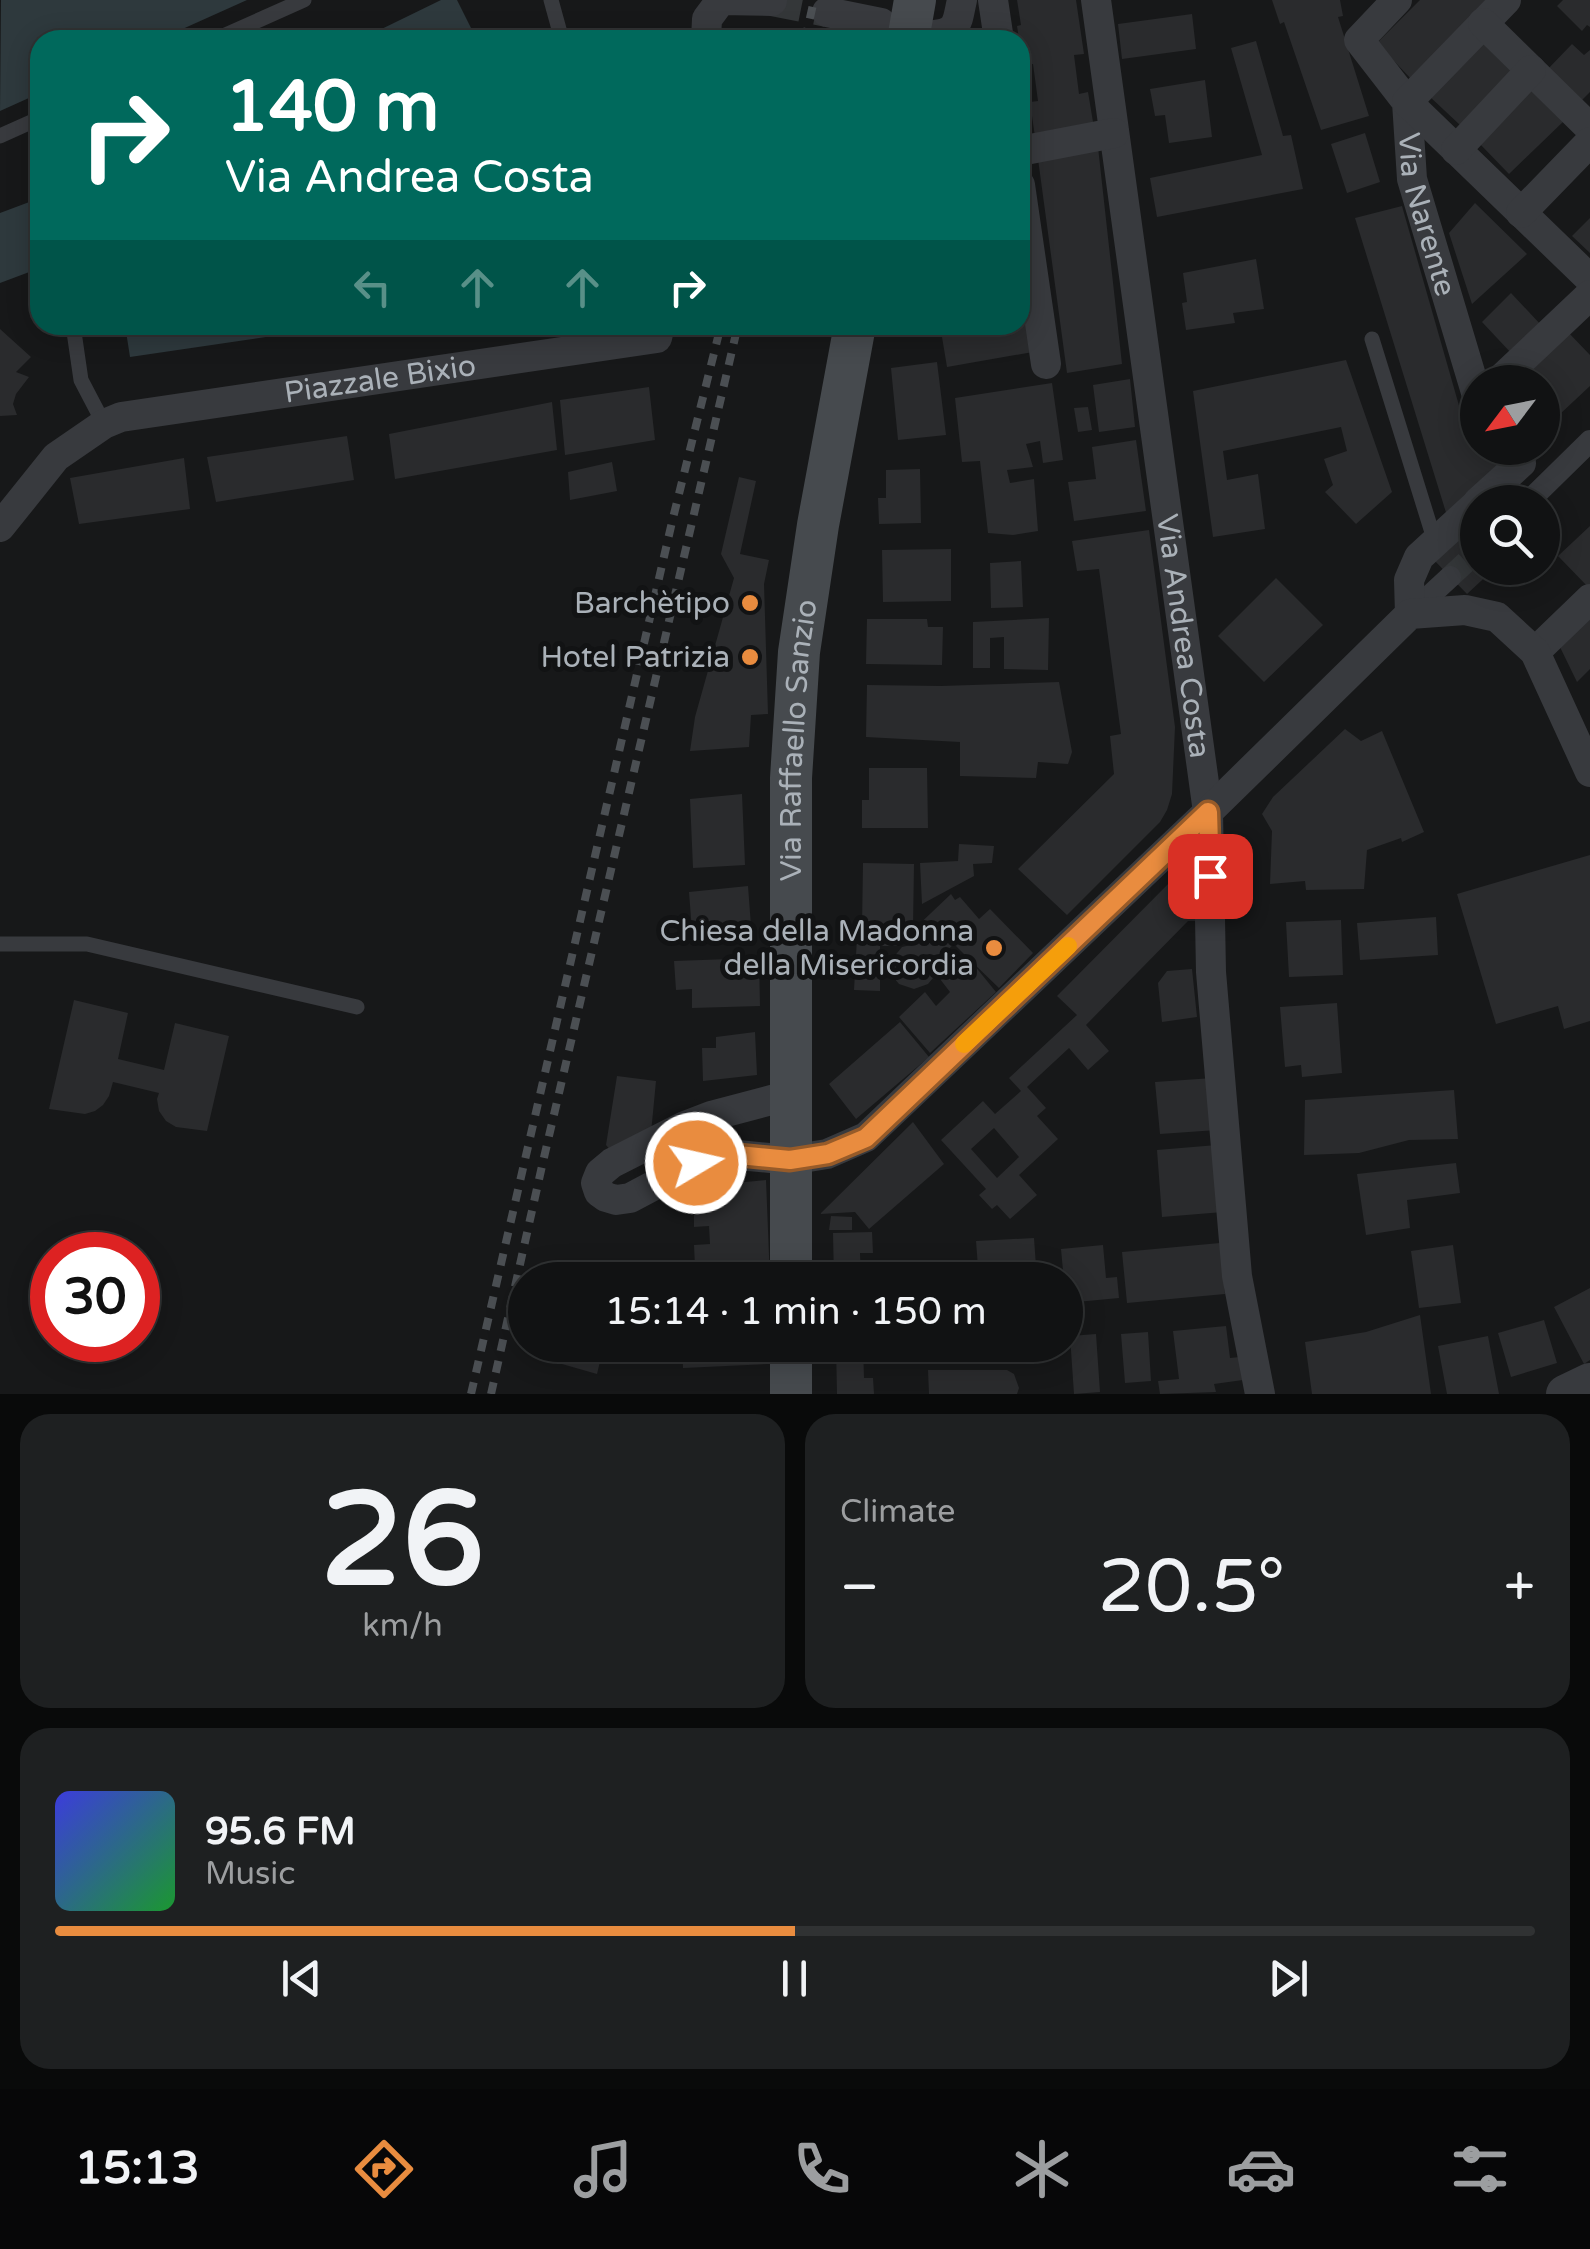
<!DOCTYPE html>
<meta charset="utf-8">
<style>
body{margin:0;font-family:"Varela Round",sans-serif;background:#1e2021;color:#f1f3f6;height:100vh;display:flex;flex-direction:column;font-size:38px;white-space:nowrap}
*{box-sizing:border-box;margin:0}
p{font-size:32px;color:#9c9ea0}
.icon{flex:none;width:55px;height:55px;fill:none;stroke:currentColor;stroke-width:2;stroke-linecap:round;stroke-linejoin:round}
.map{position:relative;height:1394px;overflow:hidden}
.drawer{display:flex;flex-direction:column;gap:20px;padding:20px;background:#090a0a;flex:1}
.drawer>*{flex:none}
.banner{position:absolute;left:30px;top:30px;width:1000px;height:305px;border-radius:30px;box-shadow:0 5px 25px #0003,0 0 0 2px #303233;background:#00695c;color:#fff;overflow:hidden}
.needle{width:65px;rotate:238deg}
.tools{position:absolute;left:1460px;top:365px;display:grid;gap:20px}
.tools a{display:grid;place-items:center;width:100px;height:100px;border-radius:50%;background:#111213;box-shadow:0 5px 25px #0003,0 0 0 2px #303233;font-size:50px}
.speed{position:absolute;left:30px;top:1232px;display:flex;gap:20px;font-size:50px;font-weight:700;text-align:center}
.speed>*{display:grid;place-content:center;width:130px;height:130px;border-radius:50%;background:#111213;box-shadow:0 5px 25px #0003,0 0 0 2px #303233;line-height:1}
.speed .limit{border:15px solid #d22;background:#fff;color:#111}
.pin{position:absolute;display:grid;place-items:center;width:85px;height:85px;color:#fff;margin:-42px;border-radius:20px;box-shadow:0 5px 15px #0006}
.me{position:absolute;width:110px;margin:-55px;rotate:81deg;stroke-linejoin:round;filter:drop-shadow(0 0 8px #0008)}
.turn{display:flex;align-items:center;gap:35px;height:210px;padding:0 30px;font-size:45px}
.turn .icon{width:130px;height:130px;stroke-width:2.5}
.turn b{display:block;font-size:70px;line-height:85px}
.lanes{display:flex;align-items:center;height:95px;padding:0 30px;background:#0003;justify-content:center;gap:50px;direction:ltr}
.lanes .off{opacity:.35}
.big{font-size:75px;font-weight:600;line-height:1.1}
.drawer .card{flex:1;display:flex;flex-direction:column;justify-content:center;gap:15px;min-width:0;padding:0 35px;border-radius:30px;background:#1e2021}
.drawer .dial{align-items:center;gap:0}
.dial b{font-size:130px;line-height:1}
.song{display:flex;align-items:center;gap:30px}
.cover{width:120px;height:120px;border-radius:15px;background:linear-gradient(135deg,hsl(240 70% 55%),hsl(130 70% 35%))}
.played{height:10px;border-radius:5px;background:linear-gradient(90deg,#e98c3f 50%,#303233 50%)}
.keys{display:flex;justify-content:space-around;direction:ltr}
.heat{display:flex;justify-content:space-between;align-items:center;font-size:55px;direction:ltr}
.drawer .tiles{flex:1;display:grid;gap:20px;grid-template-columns:1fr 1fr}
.card:last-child{grid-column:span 2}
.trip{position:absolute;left:508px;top:1262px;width:575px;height:100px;border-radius:50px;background:#111213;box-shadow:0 5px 25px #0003,0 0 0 2px #303233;font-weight:600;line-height:100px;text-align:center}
.tabs{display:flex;height:160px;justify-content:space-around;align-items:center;background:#070708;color:#9c9ea0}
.tabs .icon{width:70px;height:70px}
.tabs .current{color:#e98c3f}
.tabs b{font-size:45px;color:#f1f3f6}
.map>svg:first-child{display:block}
.water{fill:#2e393d}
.building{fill:#2a2b2d;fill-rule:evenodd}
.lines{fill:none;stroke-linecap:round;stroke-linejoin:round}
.pedestrian-tunnel{stroke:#343739;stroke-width:22;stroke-dasharray:22 11;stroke-linecap:butt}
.minor-tunnel{stroke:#343739;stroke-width:30;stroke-dasharray:30 15;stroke-linecap:butt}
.service{stroke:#383a3e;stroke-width:15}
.pedestrian{stroke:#383a3e;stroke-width:22}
.minor{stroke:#383a3e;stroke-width:30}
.tertiary{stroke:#383a3e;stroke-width:38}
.secondary{stroke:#464a4e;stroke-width:42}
.rail{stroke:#4b4f53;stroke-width:8;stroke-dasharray:12 10;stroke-linecap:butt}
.route-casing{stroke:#975b29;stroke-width:25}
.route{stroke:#e98c3f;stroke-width:18}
.slow{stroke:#f59e0b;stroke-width:18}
.poi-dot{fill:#e98c3f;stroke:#121314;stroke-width:4}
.labels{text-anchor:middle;stroke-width:10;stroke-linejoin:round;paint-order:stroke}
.street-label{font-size:30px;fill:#aab1b8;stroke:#121314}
.poi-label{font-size:30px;fill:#aab1b8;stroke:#121314;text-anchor:end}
</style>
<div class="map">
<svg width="1590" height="1394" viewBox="0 0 1590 1394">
<rect width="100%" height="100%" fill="#171819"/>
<path class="water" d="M247 0 158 40H40V93L0 111 1 0Z
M441 0H457L477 40H359Z
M40 198V268L0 283V213Z
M125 325H348L130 357Z"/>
<path class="building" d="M1017 0H1076L1084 54 1074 55 1079 94 1088 92 1094 128 1035 137 1030 102 1038 101 1033 64 1023 65 1017 26 1021 25Z
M1272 0H1340L1343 16 1338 17 1369 116 1321 130 1284 22 1280 24Z
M1420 0H1490L1413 81 1377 43Z
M1563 0H1590V27L1587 25 1582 31 1557 6Z
M1192 14 1196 49 1122 59 1118 24Z
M1481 37 1517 68 1460 125 1428 95Z
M1256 41 1283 136 1291 135 1303 189 1157 217 1150 178 1262 155 1231 48Z
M1572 44 1584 55 1590 50V92L1579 103 1546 71Z
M1205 80 1212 137 1169 143 1165 115 1155 116 1150 89Z
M1533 85 1566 119 1509 174 1478 142Z
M1365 133 1380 182 1347 193 1331 144Z
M1098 147 1122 364 1067 373 1038 159Z
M1475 203 1527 254 1472 304 1449 233Z
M1402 206 1464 423 1478 441V448H1483L1501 471 1448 519 1355 218Z
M1590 218V253L1572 236Z
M1256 259 1264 309 1233 313 1235 323 1186 330 1182 303 1187 302 1183 273Z
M1020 275 1033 352 947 367 940 325H1020Z
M1511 293 1542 326 1512 354 1482 322Z
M0 329 31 357 16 372 29 377 16 394 13 404 17 415 0 416Z
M1567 331 1590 355V386L1559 415 1542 398V382H1518Z
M1346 360 1392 492 1356 524 1325 492 1333 485 1324 459 1347 451 1341 427 1223 451 1227 480 1258 474 1265 529 1213 537 1193 391Z
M937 362 946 435 898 440 891 368Z
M1130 379 1135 427 1099 432 1093 385Z
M1052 383 1063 460 1043 463 1040 441 1026 444 1033 467 1007 470 1010 483 1034 479 1038 531 1013 535 988 533 980 461 962 462 955 398Z
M649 387 655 440 565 455 560 400Z
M552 402 557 450 395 479 389 434Z
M1088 407 1092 430 1078 432 1074 408Z
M347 436 354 480 216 502 207 457Z
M1136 440 1146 511 1074 521 1068 482 1096 479 1092 447Z
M184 458 190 509 79 524 70 478Z
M612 462 617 491 570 500 568 472Z
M920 469 921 523 879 524 878 498H886V470Z
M739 477 756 481 740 554 769 560 764 584 768 714 751 715 749 747 690 751 695 717 734 578 721 554Z
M1471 524 1478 531V568H1495L1467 594 1433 559Z
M1590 526V589L1558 556Z
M1149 530 1175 727 1172 794 1167 810 1160 822 1067 915 1018 869 1114 774 1110 736 1121 734 1099 569 1077 571 1072 541Z
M951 549V601L883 602 882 550Z
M1021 561 1023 607 991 608 990 563Z
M1276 578 1323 625 1264 682 1218 636Z
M1590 613V669L1577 682 1558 643Z
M1049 618 1048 670 1004 669V637L990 638V668H973V622Z
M867 619H927L928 627H943L942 665 866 664Z
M1059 682 1072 752 1068 764 1038 762 1036 778 960 776V742L866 737 867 685 941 686Z
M1345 729 1361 741 1382 731 1424 832 1402 842 1401 838 1367 850 1364 889 1306 890 1305 881 1270 884 1272 831 1262 814 1273 797Z
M869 768H927L928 828H862V800H869Z
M742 794 745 865 693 868 690 799Z
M959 844 994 846 992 863 973 864 974 876 922 904 920 863 958 861Z
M1590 855V1021L1564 1029 1558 1006 1496 1024 1457 894Z
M863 863 914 864 913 928 862 927Z
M1193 875 1196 921H1188L1086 1025 1109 1051 1088 1070 1069 1048 1027 1087 1046 1108 1037 1116 1058 1139 1019 1175 1037 1195 1010 1219 997 1205 992 1209 979 1195 986 1189 941 1140 983 1101 995 1114 1021 1091 1009 1078 1077 1015 1057 996 1176 876ZM994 1128 1019 1157 997 1178 971 1149Z
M748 886 752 939 693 944 689 892Z
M951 894 955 900 960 897 979 919 990 909 1033 953 999 988 970 960 996 992 930 1053 899 1017 925 992 936 1006 950 992 940 979 968 958 954 944 940 957 933 955 936 970 933 978 928 984 914 989 899 984 894 978 891 965 893 958 902 947 915 944 911 932Z
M1436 917 1438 955 1360 960 1357 923Z
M1341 920 1343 975 1289 977 1286 922Z
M896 937 897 946H880V991L854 990 857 938Z
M759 958 760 1006 692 1008V989L676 990 674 961Z
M1192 969 1197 1017 1162 1022 1158 983 1167 971Z
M74 1000 128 1013 118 1059 164 1070 175 1023 229 1036 207 1131 176 1127 166 1121 159 1111 157 1099 159 1093 113 1082 109 1096 103 1105 95 1111 85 1114 49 1109Z
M1337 1003 1342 1073 1302 1077 1301 1065 1285 1067 1280 1007Z
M900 1022 929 1057 856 1119 829 1084Z
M755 1032 757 1075 703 1081 702 1048H716V1037Z
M617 1076 656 1081 651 1133 612 1152 606 1145Z
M1213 1078 1217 1130 1160 1134 1155 1082Z
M1454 1090 1458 1139 1409 1140 1359 1153 1304 1155 1305 1100Z
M913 1122 944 1164 869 1229 855 1212 820 1214Z
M1217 1145 1223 1212 1162 1217 1157 1150Z
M1456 1163 1460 1193 1407 1200 1410 1228 1366 1235 1357 1174Z
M766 1180 770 1280H710L709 1267H695L694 1245 710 1244 709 1226 694 1227V1212L704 1211 703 1186Z
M831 1216 852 1217V1230H829Z
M872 1232 873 1253H860L861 1280H834L833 1233Z
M1034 1238 1037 1280H979L976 1241Z
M1220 1243 1225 1294 1127 1303 1122 1252Z
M1103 1245 1106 1278 1117 1277 1119 1298 1066 1303 1061 1249Z
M1453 1245 1461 1303 1419 1308 1411 1251Z
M1590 1288V1360L1584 1364 1554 1307Z
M1420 1315 1431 1394H1312L1305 1342 1366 1332Z
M1544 1320 1557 1363 1511 1377 1498 1333Z
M1226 1326 1230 1358 1240 1357 1243 1380 1214 1384 1216 1392 1160 1394 1158 1381 1179 1379 1173 1331Z
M1148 1332 1151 1381 1125 1383 1121 1334Z
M1096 1334 1100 1392 1074 1394 1070 1336Z
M1488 1336 1499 1394H1447L1438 1346Z
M551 1345H604L597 1374 548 1360Z
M682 1345H766L767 1364 683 1368Z
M836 1345H863L864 1378H873L874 1394H837Z
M909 1345H935L936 1351 909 1352Z
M928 1370H1007L1014 1374 1019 1388 1017 1394H929Z"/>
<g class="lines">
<path class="pedestrian-tunnel" d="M1450 577 1478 551"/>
<path class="minor-tunnel" d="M772 1 827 12"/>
<path class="service" d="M551 0 562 40
M214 40 304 0
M0 136 40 118
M73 325 81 380 104 424
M1372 339 1435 542
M0 944H87L357 1007"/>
<path class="pedestrian" d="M1528 502 1590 441
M1410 614 1450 577"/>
<g class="minor">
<path d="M993 0 999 40"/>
<path id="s1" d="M1096 0 1208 812 1211 972 1237 1276 1260 1394"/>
<path id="s2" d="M1397 0 1359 40 1407 102 1412 179 1478 399"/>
<path d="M1506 0 1407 102 1590 279"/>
<path d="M827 12 881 23"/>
<path d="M1483 23 1590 128"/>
<path d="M935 35C959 32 957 21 962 0"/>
<path d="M706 40 707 19 721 0 772 1"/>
<path d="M1456 150 1531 70"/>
<path d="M1020 151 1114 133"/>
<path d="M1020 185 1046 364"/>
<path d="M1521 213 1590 142"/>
<path d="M1498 382 1590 295"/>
<path d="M1478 502 1521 463 1508 448"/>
<path id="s3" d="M0 527 56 457 104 424 121 417 657 338 660 325"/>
<path d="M1410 614 1409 580 1419 557 1478 503"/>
<path d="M1535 652 1590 599"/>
<path d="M790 1095 711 1116 685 1126 612 1163 600 1173 596 1183 599 1192 606 1197 616 1200 630 1198 696 1163 728 1154 790 1160 827 1154 866 1137 1208 812 1410 614 1465 610 1497 617 1535 652 1590 772"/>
</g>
<path class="tertiary" d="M1565 1394 1590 1382"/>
<g class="secondary">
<path d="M908 40 915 0"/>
<path id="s4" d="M791 1280V778L799 652 818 525 855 325"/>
<path d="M791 1345V1394"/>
</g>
<path class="rail" d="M805 40 814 0
M471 1394 672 522 721 325
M491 1394 542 1166 738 325"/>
</g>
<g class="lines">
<defs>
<path id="route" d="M696 1163 728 1154 790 1160 828 1154 866 1138 1208 812 1210 876"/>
</defs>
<use href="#route" class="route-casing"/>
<use href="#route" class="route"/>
<path class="slow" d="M964 1044 1068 946"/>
</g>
<g class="poi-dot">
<circle cx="750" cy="603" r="10"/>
<circle cx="750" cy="657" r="10"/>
<circle cx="994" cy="948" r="10"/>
</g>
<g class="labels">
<g class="street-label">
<text dy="10" stroke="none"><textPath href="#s2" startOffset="248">Via Narente</textPath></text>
<text dy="10" stroke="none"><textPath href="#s3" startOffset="428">Piazzale Bixio</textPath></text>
<text dy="10" stroke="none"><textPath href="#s1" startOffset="642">Via Andrea Costa</textPath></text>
<text dy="10" stroke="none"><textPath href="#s4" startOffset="540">Via Raffaello Sanzio</textPath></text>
</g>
<g class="poi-label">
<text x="730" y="613">Barchètipo</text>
<text x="730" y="667">Hotel Patrizia</text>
<text x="974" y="941">Chiesa della Madonna<tspan x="974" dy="34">della Misericordia</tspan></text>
</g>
</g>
</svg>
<div class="tools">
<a><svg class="needle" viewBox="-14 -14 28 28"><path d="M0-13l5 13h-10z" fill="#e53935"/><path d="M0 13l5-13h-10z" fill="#9c9ea0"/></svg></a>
<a><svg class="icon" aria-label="search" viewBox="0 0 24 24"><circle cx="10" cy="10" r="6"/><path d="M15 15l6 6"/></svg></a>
</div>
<div class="speed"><div class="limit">30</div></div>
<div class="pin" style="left:1210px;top:876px;background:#d93025"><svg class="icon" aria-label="arrive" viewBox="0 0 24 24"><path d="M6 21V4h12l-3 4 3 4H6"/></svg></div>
<svg class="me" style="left:696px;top:1163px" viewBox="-20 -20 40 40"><circle r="17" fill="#e98c3f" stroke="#fff" stroke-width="3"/><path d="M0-11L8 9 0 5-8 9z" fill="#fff"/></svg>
<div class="trip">15:14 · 1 min · 150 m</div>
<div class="banner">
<div class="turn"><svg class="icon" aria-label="right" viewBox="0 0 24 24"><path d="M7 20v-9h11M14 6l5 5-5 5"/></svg><div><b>140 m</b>Via Andrea Costa</div></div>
<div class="lanes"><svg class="icon off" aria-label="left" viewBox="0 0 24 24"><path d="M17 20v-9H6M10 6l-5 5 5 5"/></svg><svg class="icon off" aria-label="ahead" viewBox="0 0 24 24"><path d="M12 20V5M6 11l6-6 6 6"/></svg><svg class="icon off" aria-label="ahead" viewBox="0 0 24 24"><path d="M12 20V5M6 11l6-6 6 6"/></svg><svg class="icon" aria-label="right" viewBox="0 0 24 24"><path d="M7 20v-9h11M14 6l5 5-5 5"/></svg></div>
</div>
</div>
<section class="drawer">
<div class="tiles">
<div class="card dial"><b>26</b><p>km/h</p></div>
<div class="card"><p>Climate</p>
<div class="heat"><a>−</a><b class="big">20.5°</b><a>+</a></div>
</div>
<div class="card">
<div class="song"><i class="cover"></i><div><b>95.6 FM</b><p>Music</p></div></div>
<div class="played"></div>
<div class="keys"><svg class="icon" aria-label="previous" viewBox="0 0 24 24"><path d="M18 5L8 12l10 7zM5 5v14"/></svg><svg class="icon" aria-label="pause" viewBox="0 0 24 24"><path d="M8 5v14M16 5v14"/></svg><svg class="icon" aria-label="next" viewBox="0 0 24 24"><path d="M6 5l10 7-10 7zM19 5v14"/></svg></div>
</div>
</div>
</section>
<nav class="tabs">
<b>15:13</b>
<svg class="icon current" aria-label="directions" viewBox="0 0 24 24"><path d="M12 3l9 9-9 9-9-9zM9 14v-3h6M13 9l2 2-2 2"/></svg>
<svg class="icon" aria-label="music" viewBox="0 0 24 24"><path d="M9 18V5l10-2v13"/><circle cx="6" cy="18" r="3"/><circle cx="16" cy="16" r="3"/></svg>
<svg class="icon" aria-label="phone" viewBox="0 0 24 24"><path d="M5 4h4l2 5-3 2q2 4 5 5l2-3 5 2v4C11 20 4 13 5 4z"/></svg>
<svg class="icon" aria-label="climate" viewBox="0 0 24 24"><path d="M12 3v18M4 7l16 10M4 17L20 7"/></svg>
<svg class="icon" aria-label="car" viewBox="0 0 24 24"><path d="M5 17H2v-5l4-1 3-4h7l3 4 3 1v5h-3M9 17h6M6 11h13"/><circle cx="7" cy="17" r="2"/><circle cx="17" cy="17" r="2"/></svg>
<svg class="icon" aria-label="filters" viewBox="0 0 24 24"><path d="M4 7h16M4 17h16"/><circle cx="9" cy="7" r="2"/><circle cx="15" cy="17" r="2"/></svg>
</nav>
